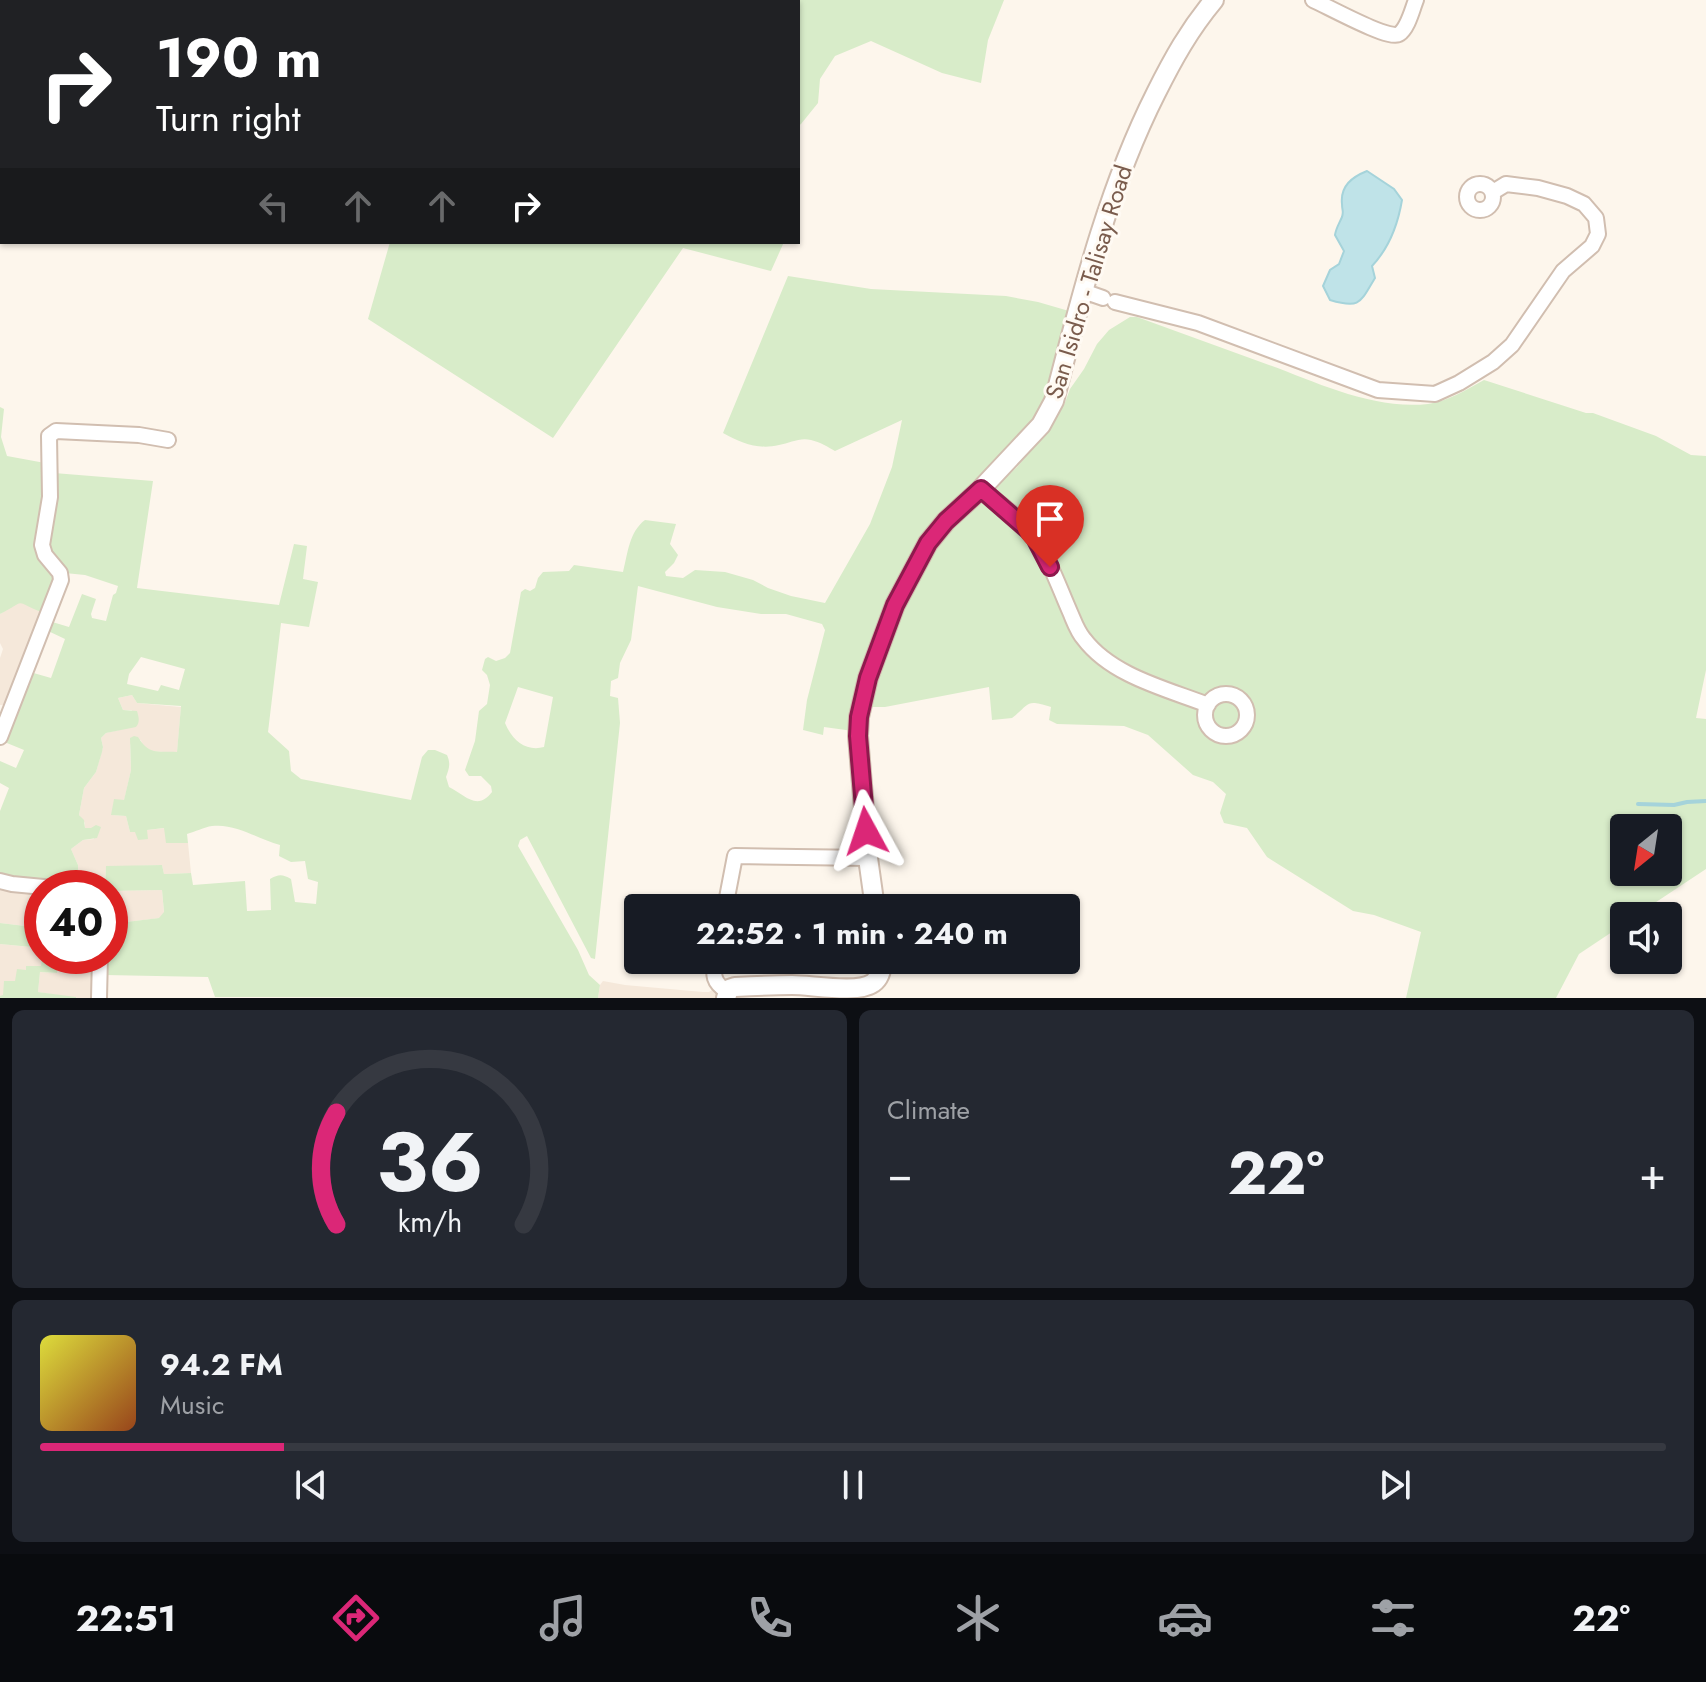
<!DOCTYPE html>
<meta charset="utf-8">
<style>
body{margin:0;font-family:Jost,sans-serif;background:#242831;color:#f1f3f6;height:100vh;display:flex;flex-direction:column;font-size:30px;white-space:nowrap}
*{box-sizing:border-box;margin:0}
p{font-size:26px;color:#9ea1a6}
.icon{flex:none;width:44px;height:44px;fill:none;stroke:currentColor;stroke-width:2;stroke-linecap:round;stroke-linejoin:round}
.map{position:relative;height:998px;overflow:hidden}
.drawer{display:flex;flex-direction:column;gap:12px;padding:12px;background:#0d0f14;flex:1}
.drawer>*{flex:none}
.top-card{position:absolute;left:0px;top:0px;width:800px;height:244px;box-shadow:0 2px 6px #0004;background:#202124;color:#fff;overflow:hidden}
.needle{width:52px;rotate:210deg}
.controls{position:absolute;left:1610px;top:814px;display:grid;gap:16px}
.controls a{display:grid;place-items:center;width:72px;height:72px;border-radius:8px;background:#171b24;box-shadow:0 2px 6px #0004;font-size:40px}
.speed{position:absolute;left:24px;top:870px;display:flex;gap:16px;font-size:40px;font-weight:700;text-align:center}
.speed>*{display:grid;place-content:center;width:104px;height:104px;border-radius:50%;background:#171b24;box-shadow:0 2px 6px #0004;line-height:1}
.speed .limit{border:12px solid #d22;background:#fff;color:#111}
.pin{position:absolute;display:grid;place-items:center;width:68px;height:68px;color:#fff;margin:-82px -34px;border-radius:50% 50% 50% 0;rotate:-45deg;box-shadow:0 0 8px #0007}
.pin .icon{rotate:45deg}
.me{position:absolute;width:88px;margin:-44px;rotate:355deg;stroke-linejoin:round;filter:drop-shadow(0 0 6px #0008)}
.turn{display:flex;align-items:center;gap:28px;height:168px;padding:0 24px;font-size:36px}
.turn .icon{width:104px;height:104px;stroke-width:2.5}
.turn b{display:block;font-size:56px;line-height:68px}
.lanes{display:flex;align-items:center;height:76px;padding:0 24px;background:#0003;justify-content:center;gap:40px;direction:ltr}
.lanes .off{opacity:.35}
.big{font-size:60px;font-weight:700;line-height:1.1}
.drawer .card{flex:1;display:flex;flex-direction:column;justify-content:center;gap:12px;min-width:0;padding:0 28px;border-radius:12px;background:#242831}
.drawer .dial{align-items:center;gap:0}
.dial svg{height:208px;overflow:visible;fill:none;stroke:#363941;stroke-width:7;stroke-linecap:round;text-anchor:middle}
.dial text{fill:#f1f3f6;stroke:none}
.song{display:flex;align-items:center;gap:24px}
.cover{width:96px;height:96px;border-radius:12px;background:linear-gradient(135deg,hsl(60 70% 55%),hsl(20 70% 35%))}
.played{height:8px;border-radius:4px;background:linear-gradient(90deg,#db2777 15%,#363941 15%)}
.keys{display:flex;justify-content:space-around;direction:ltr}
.heat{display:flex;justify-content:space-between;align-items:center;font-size:44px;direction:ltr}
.drawer .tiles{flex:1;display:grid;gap:12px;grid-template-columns:1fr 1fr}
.card:last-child{grid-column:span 2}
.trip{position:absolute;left:624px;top:894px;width:456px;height:80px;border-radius:8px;background:#171b24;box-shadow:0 2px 6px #0004;font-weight:700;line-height:80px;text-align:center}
.menu{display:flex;height:128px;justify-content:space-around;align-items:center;background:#090b0e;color:#9ea1a6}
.menu .icon{width:56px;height:56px}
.menu .current{color:#db2777}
.menu b{font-size:36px;color:#f1f3f6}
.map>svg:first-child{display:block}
.residential{fill:#f5e8da}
.green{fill:#d8ecc9;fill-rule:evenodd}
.water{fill:#bfe3e8;stroke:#a5d3da;stroke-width:2}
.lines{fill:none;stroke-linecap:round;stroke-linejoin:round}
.stream{stroke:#a5d3da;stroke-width:4}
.minor-casing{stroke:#d1beb0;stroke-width:18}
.tertiary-casing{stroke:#d1beb0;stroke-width:22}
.minor{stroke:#fff;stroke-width:14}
.tertiary{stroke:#fff;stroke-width:18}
.route-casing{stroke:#8e194d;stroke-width:20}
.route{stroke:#db2777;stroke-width:14}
.labels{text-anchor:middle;stroke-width:6;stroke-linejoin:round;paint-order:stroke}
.street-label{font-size:24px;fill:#7a5c4d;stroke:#fffaf3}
</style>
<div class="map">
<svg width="1706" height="998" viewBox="0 0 1706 998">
<rect width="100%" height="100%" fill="#fdf6ec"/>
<path class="residential" d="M23 602 47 615 6 705H0V658L3 649 0 643V614L17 603Z
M132 695 137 703 181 707 177 753 150 751 142 745 141 740 130 744 131 770 124 801 112 815 126 816 130 832 165 828 167 843H188L191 873 164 874 162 865 106 867 105 888H85L78 881V865L71 849 83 840 94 839 91 828H85V823L79 815 84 788 96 772 103 747 101 738 106 733 123 729 132 710H123L118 698Z
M0 883 42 888V928L0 923Z
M162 890 164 913 160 918 110 924V891Z
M0 944 42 948 41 966H27L26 970 3 996H0Z
M58 956H99L97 998H76L38 992 40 972 56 973Z
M603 981 625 985 703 992H709L717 987 724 998H598L600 985Z"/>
<path class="green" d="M720 0H1004L988 40 981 83 942 73 871 41 835 56 820 79 818 103 801 124 798 126V2H719Z
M390 242H784L771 271 683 248 553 438 368 319Z
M788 276 871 289 1006 296 1038 302 1069 311 1045 411 929 531 853 731 824 727 823 735 803 730 807 700 825 630 822 624 786 614H761L717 607 638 586 631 640 620 663 618 678 611 681 610 696 618 698 620 723 595 959 591 958 527 836 520 840 518 846 578 950 589 975 600 985 598 998 215 997 208 977 105 975 104 956H110V924L159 918 164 912 162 890 110 891V888H105L106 866 162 865 164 874 191 873 193 885 245 881 247 911 271 910 270 879C279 874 282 874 291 879L295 902 316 904 318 882 308 879 305 861 291 862 279 856 280 845C257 839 236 823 212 826 204 827 195 832 187 834L188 843H166L164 828 147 830 148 839 138 840 135 832H130L126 816 111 815 114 799 124 800 131 770 130 738 134 736 138 737C149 755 157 751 177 752L181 706 137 703 132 695 118 698 123 710 137 711C139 718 140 722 136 727L106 733 101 738 103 747 102 752 96 772 84 788 79 815 84 820 85 828H91L96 825 101 827 97 838 83 840 71 849 78 865V881L84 882 85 887 87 888H67L51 883 0 877V811L9 788 0 783V761L16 768 24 750 2 741 30 672 51 678 65 639 46 630 49 621 69 627 82 594 96 599 91 614 92 618 106 621 113 595 116 593 118 586 85 575 65 573 47 548 54 473 153 481 137 588 279 605 294 544 307 546 303 579 318 582 309 627 281 623 268 732 289 751 291 771 301 779 411 800 422 757 428 750H435L447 755C451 764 449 769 446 777L449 787C464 794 477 812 492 792L491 786 481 776H469L465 770 475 741 479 711 487 704 490 685 487 675 482 670 485 659 488 657 496 661 505 658 510 653 521 592 525 589 530 591 535 588 538 578 543 572 569 571 574 565 623 572C628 553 629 532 645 520L676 524 670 544 678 555 674 563 665 572 666 576 683 578 695 570 725 572 753 580 768 588 791 596 825 603 870 524 892 467 902 420 835 451C828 447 820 442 811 440 800 437 790 443 779 445 758 450 741 443 723 433ZM141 657 185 669 179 690 161 685 158 691 127 684 129 674ZM518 687 553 697 544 747C526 752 512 740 505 723Z
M1130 317H1137C1181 333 1225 349 1269 365 1318 383 1373 410 1428 404 1448 401 1466 390 1484 380L1586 413H1593L1656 436 1691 455 1706 456V670L1696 718 1706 719V869L1635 916H1624V924L1579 954 1556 998H1406L1421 932 1374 915 1353 911 1267 857 1247 828 1224 823 1220 813 1226 794 1213 782 1193 775 1148 735 1124 726 1057 724 1049 720 1051 707C1025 699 1031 703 1012 718L992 720 989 687 885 707H866L900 607 943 534 1017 467 1051 427 1064 405 1070 389 1084 369 1097 344 1109 330ZM1624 828H1668V872H1624Z
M0 407 4 409 1 437 7 456 45 463 42 518 56 577 41 612C12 600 28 600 0 614Z
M0 923 42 928V948L0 944Z
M42 956H58L57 973 40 972 38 992 76 997V998H0V996L3 995 4 981H15L17 969 26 970V966H41Z"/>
<path class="water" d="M1367 171 1394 189 1402 200C1398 224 1389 248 1372 266L1375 278C1360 303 1360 309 1330 300L1323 286 1330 270 1339 264 1344 251 1335 235C1336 228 1339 224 1342 217 1344 211 1342 211 1342 204 1340 186 1352 177 1367 171Z"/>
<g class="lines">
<path class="stream" d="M26 2 28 0
M205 2V0
M646 2 651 0
M0 30 2 28
M1638 804 1674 805 1687 802 1706 801"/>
<defs>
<path id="minor" d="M1313 0C1327 6 1390 41 1399 34 1408 28 1412 10 1416 0
M1467 197a13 13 0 1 1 26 0a13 13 0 1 1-26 0Z
M1083 291 1103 298
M1115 302 1198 323 1378 390 1435 394 1459 383 1493 362 1512 345 1563 271 1592 246 1598 234 1596 218 1584 204 1567 196 1538 188 1506 184 1493 192
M981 489C1000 504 1022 519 1036 539 1050 561 1059 587 1070 612 1074 621 1077 631 1084 639 1112 676 1167 689 1208 705
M1205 715a21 21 0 1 1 42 0a21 21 0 1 1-42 0Z
M0 737 61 580 60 573 45 555 42 545 50 497 49 436 56 431 139 435 168 440
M0 881 12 884 54 888
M725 908 735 856 868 858
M715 960C713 975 713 983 727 991
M99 998 100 956"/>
<path id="tertiary" d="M875 908 868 858 858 736 859 717 868 678 895 605 928 543 946 521 981 489 1041 425 1054 401C1081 297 1107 190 1156 93 1173 59 1189 30 1214 0
M726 998 729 989 735 987C754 986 773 985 792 985 812 985 858 994 873 983 880 978 882 968 882 960"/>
</defs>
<use href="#minor" class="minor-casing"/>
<use href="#tertiary" class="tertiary-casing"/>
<use href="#minor" class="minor"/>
<use href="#tertiary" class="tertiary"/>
</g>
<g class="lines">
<defs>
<path id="route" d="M866 831 858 736 859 717 868 678 895 605 928 543 946 521 981 489 1028 530 1035 538 1050 567"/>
</defs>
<use href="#route" class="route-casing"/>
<use href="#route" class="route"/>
</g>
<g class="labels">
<g class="street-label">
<text transform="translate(1089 282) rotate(-73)" y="8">San Isidro - Talisay Road</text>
</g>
</g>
</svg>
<div class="controls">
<a><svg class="needle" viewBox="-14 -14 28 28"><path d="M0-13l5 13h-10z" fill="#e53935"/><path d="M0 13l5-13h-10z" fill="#9ea1a6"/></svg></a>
<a><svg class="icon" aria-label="sound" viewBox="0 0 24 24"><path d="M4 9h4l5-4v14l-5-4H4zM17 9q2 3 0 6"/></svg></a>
</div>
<div class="speed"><div class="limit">40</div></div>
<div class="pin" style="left:1050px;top:567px;background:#d93025"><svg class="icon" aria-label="arrive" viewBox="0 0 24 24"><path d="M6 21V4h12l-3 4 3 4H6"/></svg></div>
<svg class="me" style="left:866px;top:831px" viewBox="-20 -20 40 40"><path d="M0-17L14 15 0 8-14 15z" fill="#db2777" stroke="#fff" stroke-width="4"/></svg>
<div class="trip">22:52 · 1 min · 240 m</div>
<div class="top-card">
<div class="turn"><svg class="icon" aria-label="right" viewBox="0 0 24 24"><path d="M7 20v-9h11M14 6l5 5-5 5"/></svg><div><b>190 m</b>Turn right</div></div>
<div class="lanes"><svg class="icon off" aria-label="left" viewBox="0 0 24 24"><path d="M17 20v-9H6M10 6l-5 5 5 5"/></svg><svg class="icon off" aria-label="ahead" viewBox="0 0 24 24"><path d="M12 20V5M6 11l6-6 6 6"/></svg><svg class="icon off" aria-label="ahead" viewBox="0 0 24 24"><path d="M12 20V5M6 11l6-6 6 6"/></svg><svg class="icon" aria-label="right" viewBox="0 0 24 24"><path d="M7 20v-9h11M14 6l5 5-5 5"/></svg></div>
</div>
</div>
<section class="drawer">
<div class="tiles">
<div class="card dial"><svg viewBox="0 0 100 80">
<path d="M14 69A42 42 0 1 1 86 69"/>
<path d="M14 69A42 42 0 0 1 14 26" stroke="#db2777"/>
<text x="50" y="56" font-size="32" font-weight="700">36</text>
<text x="50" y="72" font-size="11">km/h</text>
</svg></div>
<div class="card"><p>Climate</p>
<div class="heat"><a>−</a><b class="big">22°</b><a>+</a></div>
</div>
<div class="card">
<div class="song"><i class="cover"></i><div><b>94.2 FM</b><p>Music</p></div></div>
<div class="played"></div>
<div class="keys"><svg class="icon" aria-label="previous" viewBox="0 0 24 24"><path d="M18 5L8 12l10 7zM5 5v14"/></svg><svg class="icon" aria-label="pause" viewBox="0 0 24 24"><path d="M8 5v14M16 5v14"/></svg><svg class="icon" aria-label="next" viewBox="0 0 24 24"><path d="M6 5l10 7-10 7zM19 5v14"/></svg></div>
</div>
</div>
</section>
<nav class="menu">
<b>22:51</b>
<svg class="icon current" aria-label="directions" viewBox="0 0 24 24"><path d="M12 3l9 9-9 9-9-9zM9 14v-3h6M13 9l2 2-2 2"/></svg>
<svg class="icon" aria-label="music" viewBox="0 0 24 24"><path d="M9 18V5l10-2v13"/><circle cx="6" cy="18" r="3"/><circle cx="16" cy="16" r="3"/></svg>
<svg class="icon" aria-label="phone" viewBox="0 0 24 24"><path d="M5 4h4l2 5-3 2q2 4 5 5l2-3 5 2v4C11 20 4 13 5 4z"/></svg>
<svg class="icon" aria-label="climate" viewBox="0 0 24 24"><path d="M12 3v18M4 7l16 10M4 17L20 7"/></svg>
<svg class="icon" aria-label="car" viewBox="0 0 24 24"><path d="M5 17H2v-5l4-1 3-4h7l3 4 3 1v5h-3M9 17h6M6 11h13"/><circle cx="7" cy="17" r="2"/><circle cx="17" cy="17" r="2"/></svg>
<svg class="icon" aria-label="filters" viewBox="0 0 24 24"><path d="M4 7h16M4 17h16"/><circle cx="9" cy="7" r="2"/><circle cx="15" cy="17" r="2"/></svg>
<b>22°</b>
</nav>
